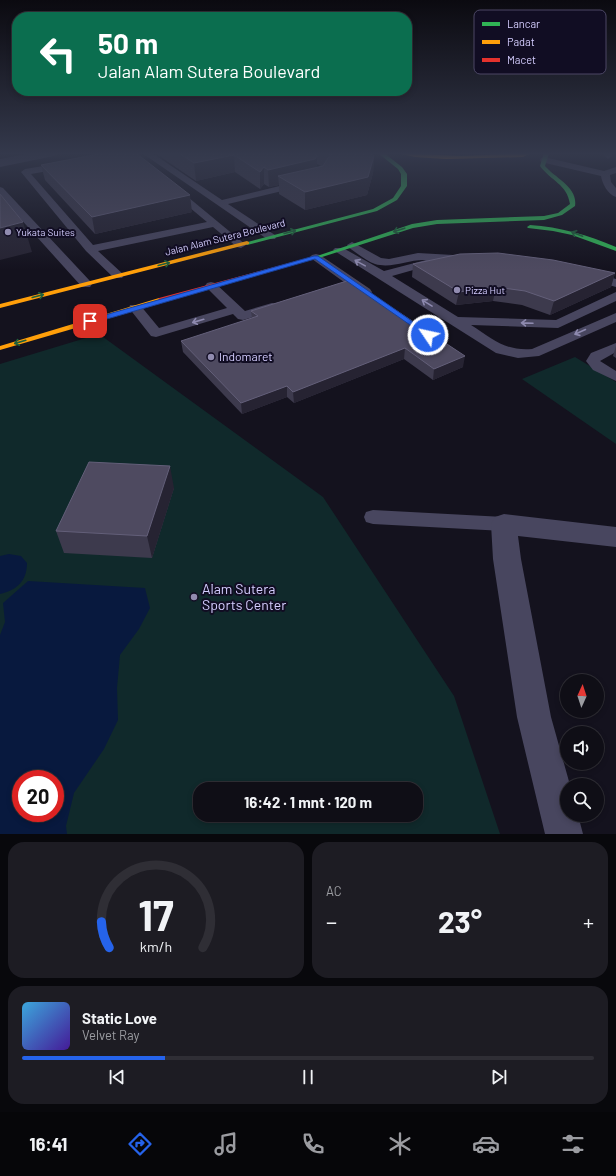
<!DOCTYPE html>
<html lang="id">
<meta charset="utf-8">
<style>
body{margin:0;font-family:Barlow,sans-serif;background:#1d1c23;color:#f1f3f6;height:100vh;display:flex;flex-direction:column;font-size:15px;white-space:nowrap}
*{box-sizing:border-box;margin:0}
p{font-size:13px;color:#9b9ca1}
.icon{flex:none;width:22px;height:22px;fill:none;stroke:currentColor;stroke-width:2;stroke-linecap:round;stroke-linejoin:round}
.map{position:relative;height:834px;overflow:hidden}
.sheet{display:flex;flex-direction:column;gap:8px;padding:8px;background:#08080c;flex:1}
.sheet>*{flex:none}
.guide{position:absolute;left:12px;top:12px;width:400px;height:84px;border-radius:16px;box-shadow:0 2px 6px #0003,0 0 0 1px #2f2e35;background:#0b6e4f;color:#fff;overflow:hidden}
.needle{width:26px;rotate:3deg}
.tools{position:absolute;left:560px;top:674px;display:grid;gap:8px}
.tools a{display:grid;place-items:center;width:44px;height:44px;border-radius:50%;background:#0f0e16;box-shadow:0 2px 6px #0003,0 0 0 1px #2f2e35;font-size:20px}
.speed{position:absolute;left:12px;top:770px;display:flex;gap:8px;font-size:20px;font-weight:700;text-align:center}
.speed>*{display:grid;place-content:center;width:52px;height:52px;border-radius:50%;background:#0f0e16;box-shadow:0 2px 6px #0003,0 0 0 1px #2f2e35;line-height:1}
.speed .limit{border:6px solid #d22;background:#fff;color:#111}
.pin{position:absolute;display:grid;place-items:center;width:34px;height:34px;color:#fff;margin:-17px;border-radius:8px;box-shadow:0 2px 6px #0006}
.me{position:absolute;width:44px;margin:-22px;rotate:304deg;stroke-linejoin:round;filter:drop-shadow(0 0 3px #0008)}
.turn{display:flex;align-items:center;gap:14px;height:84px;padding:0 20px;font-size:18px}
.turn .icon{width:52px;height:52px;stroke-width:2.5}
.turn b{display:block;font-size:28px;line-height:34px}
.big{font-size:30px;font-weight:700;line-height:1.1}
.sheet .tile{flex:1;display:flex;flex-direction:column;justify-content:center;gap:6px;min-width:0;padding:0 14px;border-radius:16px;background:#1d1c23}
.sheet .dial{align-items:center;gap:0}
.dial svg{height:104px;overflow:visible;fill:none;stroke:#2f2e35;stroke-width:7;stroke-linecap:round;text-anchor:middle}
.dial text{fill:#f1f3f6;stroke:none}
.song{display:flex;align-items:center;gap:12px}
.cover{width:48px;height:48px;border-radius:6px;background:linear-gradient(135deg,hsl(200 70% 55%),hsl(260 70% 35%))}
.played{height:4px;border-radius:2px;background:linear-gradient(90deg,#2563eb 25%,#2f2e35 25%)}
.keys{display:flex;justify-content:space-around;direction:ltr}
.heat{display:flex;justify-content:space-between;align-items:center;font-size:22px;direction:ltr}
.sheet .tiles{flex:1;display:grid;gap:8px;grid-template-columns:1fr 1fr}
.tile:last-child{grid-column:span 2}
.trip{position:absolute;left:193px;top:782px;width:230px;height:40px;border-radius:16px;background:#0f0e16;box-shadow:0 2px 6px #0003,0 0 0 1px #2f2e35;font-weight:700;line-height:40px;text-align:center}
.tab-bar{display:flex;height:64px;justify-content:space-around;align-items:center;background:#060609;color:#9b9ca1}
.tab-bar .icon{width:28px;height:28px}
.tab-bar .on{color:#2563eb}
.tab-bar b{font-size:18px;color:#f1f3f6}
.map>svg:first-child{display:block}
.green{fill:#10292b;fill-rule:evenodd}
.water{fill:#08193e;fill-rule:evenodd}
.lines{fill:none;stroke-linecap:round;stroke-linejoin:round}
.lane{fill:#48465f;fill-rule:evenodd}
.street{fill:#48465f;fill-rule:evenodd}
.fast{fill:#30b455;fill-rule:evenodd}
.slow{fill:#ff9f0a;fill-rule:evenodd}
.jam{fill:#e5322d;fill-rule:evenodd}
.wall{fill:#3d3a4d;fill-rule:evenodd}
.shaded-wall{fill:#262332}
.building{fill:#4e4a60;stroke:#635f79}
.oneway{stroke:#20603c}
.oneway2{stroke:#8e8aaf}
.route{fill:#2563eb;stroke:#184099}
.poi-dot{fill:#918cb0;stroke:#110d23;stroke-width:1.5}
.labels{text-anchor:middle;stroke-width:4;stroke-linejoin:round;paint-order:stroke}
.far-poi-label{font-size:10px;fill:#d5ceff;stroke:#110d23;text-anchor:start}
.far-street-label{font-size:10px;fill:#d5ceff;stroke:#110d23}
.poi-label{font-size:12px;fill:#d5ceff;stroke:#110d23;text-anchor:start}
.near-poi-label{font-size:14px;fill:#d5ceff;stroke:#110d23;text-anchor:start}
.key{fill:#110d23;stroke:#4c4765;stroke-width:1}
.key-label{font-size:11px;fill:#d5ceff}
</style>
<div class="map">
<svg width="616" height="834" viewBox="0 0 616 834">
<rect width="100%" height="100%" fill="#14121e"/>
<path class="green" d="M99 334 323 497 454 696 500 834H0V364ZM21 779H55V813H21ZM200 789H416V815H200Z
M575 357 616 382V444L522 379Z"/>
<path class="water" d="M9 554 21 556 27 563C27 581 17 590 0 594V556Z
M28 581 145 588 150 608 139 629 120 655 117 688 118 720 104 749 74 793 66 826 67 834H0V635L5 622 3 603ZM21 779H55V813H21Z"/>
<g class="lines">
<path class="lane" d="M142 153H152L222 200 300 181 305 184 303 186 228 204 275 235 276 237 275 239H267Z
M601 153H610L612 156 608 159Z
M544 157 604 171 616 167V173L610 175 611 182 616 188V197C608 195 602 183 601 176L541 162 540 160 541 158Z
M62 163 65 164 66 166 65 168 31 174 93 245 207 222 171 192 169 190 174 187 177 188 246 245 241 248 237 247 213 227 98 251 124 275 122 278H114L86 251 21 172 25 169Z
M0 187 3 188 90 281 92 284 90 287H82L0 196Z
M352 242 381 258 389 259 418 253 453 255 455 257 453 259 439 260 438 263 392 276 458 317 556 320 616 292V301L558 328 471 325C493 339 504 351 532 349L616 313V322L539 356 518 358 496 353 333 250 335 248H343L384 271 426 260C409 259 392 269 375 264 366 261 357 253 348 247L347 245Z
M316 254 320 255 370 289 372 292 370 295H362L312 259 310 257 312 255Z
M591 272 616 279V287L587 279 585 276 587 273Z
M211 282 215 283 245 311 272 303 277 304 278 307 277 310 243 320 238 319 233 314 156 337 151 336 129 308 130 305H140L159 328 227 308 205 286 207 283Z
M616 343V352L600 361 616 371V381L593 370 586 361 591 353Z
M373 510 504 517 511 519 514 524 511 529 504 531 373 524 366 522 364 517 366 512Z"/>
<path class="street" d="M33 153H59L54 156 0 167V159Z
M504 514 616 527V547L518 536 521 559 551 717 570 785H567V815H578L583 834H545L517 717 493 559 491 524 495 517Z"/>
<path class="fast" d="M378 153H384L402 167 407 174V186L397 200 377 211 247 245 244 243 373 209 393 198 401 186V174L398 169Z
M544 153H549L545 166C555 178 578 187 575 206L562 215 544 220 437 224 413 228 319 258 314 257 412 224 437 220 544 216 558 213 570 204C567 184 551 181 540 166Z
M530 225C560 227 588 235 616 247V251L572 235 553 231 528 228 527 227Z"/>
<path class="slow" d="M397 153 461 156 531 153 523 157 446 159 415 157Z
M247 241 249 242V244L0 308V304Z
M159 298H165L166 300 165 302 0 350V346Z"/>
<path class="jam" d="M315 256 320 257 165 302H159L158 300 159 298Z"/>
</g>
<path class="wall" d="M155 153H371L374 156 373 173 367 195 305 210 279 194V185L269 187 264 184 260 189 235 172 196 181ZM317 164 321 166 317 167Z
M41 165 192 212 95 234 45 180Z
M413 264 615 273 611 287 550 315 522 305 493 301 456 305 412 277Z
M350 280 463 367 433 380 404 359 294 403 287 397 242 414 183 352 181 341 252 318 251 311Z
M616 346V358L613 356Z
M174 488 152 558 64 553 56 531Z"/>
<path class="shaded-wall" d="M234 155 235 172 196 181 194 163Z
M317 156V174L278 176 279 185 269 187 268 170Z
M374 156 373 173 367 195 305 210V192Z
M264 167V184L260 189V172Z
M190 195 192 212 95 234 92 217Z
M23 222 32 252 0 260V228Z
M615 273 611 287 550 315 554 301Z
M496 287 493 301 456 305 459 292Z
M405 348 404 359 294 403 293 392Z
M465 356 463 367 433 380 434 369Z
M287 386V397L242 414 241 403Z
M170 466 174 488 152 558 147 536Z"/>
<path class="building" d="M104 153H136L190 195 92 217 41 165Z
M179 153H312L317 156 315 159 268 170 264 167 260 172 234 155 194 163Z
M328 153H371L374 156 368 177 305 192 278 176 323 166 330 155Z
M0 194 23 222 0 228Z
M498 253 553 260 615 273 554 301 525 291 496 287 459 292 413 264 460 254Z
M350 280 465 356 434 369 405 348 293 392 287 386 241 403 181 341 258 316 251 311Z
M89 462 170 466 147 536 56 531Z"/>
<defs><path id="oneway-shaft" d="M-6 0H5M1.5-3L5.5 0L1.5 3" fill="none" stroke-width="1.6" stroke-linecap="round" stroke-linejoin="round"/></defs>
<g class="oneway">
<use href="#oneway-shaft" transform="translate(399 230) rotate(162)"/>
<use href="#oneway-shaft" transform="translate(290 232) rotate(-14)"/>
<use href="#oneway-shaft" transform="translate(577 234) rotate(-159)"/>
<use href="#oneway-shaft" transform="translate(164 264) rotate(-14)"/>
<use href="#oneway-shaft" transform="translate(38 296) rotate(-15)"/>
<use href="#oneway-shaft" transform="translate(20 342) rotate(164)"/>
</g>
<g class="oneway2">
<use href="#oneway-shaft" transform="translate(360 263) rotate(-151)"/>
<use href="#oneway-shaft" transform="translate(427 303) rotate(-148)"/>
<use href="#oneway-shaft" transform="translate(198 321) rotate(164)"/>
<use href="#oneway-shaft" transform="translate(527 323) rotate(-178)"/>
<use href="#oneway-shaft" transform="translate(580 332) rotate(156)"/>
</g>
<linearGradient id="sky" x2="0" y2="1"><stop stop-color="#0b0a10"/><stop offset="0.57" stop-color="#34394c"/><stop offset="1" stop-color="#34394c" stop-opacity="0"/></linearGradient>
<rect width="616" height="270" fill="url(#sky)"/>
<path class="route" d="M314 256H318L432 335 428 337 426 336 315 259 93 323H90L86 321 87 320Z"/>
<g class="poi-dot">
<circle cx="8" cy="232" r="4"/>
<circle cx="457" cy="290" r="4"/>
<circle cx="211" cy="357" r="4"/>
<circle cx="194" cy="597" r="4"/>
</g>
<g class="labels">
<g class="far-poi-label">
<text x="16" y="236">Yukata Suites</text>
<text x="465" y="294">Pizza Hut</text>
</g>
<g class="far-street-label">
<text transform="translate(225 237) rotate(-14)" y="4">Jalan Alam Sutera Boulevard</text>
</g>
<g class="poi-label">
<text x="219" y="361">Indomaret</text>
</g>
<g class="near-poi-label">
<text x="202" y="594">Alam Sutera<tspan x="202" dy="16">Sports Center</tspan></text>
</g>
</g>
<rect x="474" y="10" width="132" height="64" rx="6" class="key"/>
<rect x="482" y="22" width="18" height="4" fill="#30b455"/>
<rect x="482" y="40" width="18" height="4" fill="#ff9f0a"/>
<rect x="482" y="58" width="18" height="4" fill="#e5322d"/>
<g class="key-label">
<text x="507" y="28">Lancar</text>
<text x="507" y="46">Padat</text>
<text x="507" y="64">Macet</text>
</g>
</svg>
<div class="tools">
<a><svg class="needle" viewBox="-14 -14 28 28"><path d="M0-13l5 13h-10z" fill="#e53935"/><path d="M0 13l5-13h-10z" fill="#9b9ca1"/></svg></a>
<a><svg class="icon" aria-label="sound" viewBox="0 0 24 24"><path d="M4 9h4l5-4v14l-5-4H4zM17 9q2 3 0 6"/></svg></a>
<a><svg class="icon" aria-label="search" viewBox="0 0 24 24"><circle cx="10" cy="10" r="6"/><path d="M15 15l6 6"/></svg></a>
</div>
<div class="speed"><div class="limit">20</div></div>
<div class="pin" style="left:90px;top:321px;background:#d93025"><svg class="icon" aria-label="arrive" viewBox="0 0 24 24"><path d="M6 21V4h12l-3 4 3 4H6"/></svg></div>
<svg class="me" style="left:428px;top:335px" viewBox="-20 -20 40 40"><circle r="17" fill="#2563eb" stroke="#fff" stroke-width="3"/><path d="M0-11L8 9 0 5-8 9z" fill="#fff"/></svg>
<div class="trip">16:42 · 1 mnt · 120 m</div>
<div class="guide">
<div class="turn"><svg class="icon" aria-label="left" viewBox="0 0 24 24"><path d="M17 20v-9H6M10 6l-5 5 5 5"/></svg><div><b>50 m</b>Jalan Alam Sutera Boulevard</div></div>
</div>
</div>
<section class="sheet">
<div class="tiles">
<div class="tile dial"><svg viewBox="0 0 100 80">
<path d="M14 69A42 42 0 1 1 86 69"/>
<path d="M14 69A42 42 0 0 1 8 49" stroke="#2563eb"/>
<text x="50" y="56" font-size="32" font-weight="700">17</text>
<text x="50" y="72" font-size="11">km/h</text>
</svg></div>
<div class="tile"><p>AC</p>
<div class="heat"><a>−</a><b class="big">23°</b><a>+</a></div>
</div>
<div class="tile">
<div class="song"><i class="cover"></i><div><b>Static Love</b><p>Velvet Ray</p></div></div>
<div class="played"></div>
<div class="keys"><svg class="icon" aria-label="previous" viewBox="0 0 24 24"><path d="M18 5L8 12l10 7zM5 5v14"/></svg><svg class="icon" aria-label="pause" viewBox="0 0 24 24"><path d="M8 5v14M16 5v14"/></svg><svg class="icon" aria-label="next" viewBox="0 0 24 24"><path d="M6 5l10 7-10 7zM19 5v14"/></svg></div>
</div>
</div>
</section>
<nav class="tab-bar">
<b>16:41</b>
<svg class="icon on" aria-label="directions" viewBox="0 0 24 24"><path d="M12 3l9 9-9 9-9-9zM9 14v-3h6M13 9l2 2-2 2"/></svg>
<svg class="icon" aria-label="music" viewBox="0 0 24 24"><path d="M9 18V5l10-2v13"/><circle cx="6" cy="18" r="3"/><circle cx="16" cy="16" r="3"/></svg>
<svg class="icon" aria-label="phone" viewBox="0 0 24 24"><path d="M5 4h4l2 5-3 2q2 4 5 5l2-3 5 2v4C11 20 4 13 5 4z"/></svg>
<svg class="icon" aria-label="climate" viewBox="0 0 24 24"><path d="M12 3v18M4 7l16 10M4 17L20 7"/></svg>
<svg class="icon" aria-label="car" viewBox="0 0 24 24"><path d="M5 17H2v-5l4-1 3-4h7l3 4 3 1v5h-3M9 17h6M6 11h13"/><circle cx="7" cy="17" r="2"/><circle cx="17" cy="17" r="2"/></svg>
<svg class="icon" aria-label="filters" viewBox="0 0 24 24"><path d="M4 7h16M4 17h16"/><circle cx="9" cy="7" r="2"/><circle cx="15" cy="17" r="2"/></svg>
</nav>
